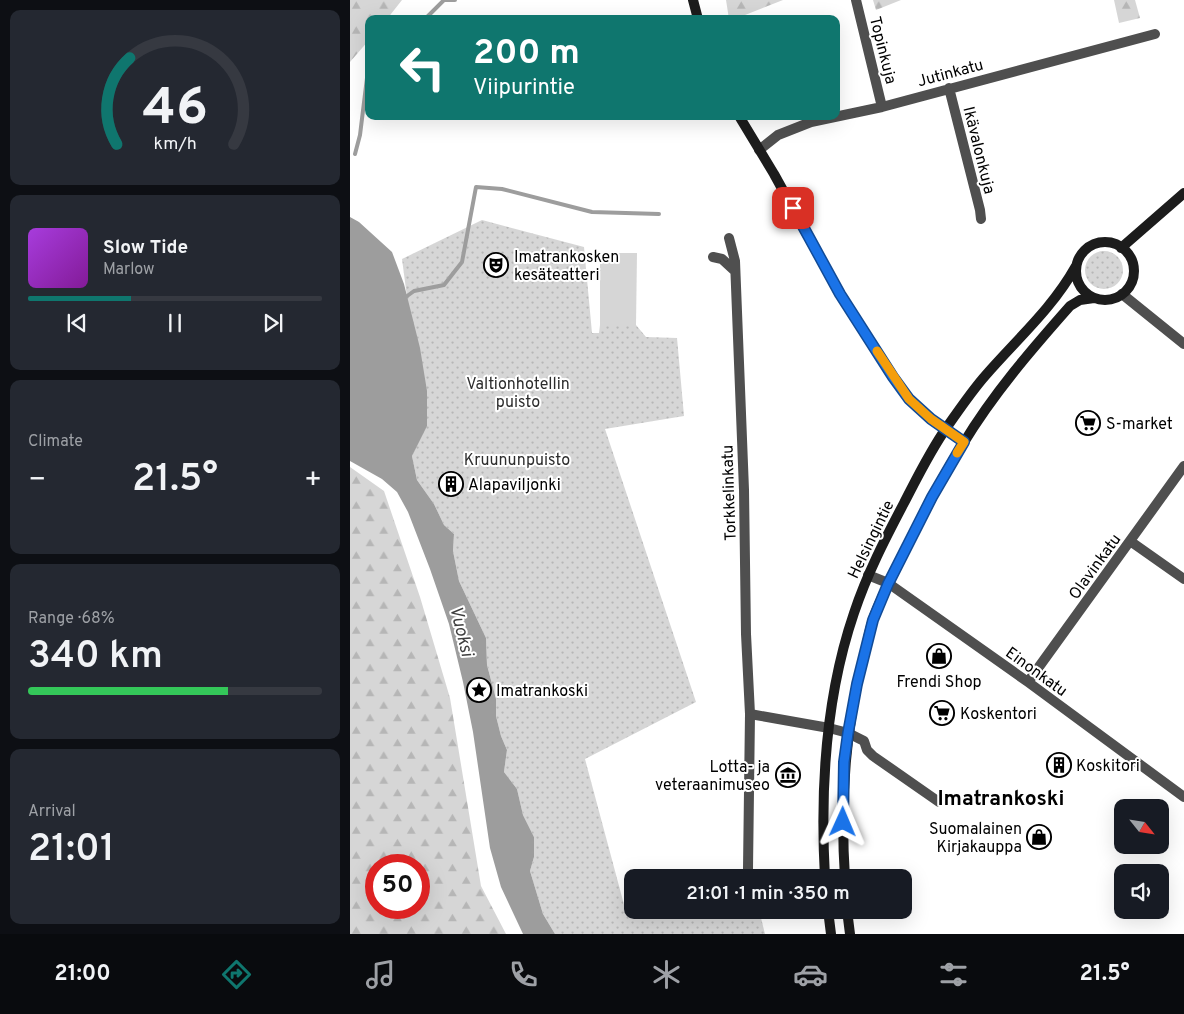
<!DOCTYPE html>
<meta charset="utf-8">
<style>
body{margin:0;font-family:Overpass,sans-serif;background:#242831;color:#f1f3f6;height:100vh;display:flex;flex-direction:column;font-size:19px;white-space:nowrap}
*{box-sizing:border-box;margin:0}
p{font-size:16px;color:#9ea1a6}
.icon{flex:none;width:28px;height:28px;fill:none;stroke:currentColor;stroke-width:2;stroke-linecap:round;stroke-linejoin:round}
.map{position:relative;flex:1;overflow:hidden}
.drawer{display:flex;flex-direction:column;gap:10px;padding:10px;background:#0d0f14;width:350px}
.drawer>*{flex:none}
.hud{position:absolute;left:15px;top:15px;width:475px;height:105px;border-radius:10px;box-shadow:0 5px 20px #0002;background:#0f766e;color:#fff;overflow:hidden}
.needle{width:32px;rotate:120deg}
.tools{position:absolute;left:764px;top:799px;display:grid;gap:10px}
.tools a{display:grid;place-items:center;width:55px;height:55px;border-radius:10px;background:#171b24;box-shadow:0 5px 20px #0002;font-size:25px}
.speed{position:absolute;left:15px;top:854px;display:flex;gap:10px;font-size:25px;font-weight:700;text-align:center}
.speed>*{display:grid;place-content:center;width:65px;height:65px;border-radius:50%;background:#171b24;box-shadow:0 5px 20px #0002;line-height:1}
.speed .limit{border:8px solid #d22;background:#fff;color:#111}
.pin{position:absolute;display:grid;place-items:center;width:42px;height:42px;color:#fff;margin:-21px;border-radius:10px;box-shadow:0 2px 8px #0006}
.me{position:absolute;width:55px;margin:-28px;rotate:1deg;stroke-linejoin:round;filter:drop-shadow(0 0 4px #0008)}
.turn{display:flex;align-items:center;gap:18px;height:105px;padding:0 25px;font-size:22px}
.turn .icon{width:65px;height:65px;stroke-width:2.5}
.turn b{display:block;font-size:35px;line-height:42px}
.big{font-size:38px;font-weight:600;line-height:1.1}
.drawer .tile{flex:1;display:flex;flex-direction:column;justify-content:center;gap:8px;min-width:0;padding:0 18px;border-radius:10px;background:#242831}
.drawer .dial{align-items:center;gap:0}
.dial svg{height:130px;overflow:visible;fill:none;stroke:#363941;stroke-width:7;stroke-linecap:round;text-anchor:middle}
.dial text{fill:#f1f3f6;stroke:none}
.song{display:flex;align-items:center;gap:15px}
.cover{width:60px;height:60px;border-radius:8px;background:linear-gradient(135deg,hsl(280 70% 55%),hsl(290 70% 35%))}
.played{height:5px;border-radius:2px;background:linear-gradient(90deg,#0f766e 35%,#363941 35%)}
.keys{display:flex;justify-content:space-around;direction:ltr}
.heat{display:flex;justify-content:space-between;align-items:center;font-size:28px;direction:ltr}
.charge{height:8px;border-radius:4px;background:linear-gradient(90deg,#34c759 68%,#363941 0)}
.trip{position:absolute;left:274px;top:869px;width:288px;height:50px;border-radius:10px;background:#171b24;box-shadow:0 5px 20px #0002;font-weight:600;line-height:50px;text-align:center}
.tab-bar{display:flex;height:80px;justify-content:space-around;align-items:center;background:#090b0e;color:#9ea1a6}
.tab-bar .icon{width:35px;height:35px}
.tab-bar .active{color:#0f766e}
.tab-bar b{font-size:22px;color:#f1f3f6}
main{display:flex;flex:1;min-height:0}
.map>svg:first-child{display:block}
.green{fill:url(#green-dots)}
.forest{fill:url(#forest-firs);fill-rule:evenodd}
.pitch{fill:#d6d6d6}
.water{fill:#9d9d9d}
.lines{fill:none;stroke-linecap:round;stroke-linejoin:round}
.stream{stroke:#9d9d9d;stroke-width:4}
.minor{stroke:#4f4f4f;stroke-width:10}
.secondary{stroke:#1c1c1c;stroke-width:10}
.route-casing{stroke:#114b97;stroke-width:12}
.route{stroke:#1a73e8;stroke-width:9}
.slow{stroke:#f59e0b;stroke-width:9}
.labels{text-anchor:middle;stroke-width:4;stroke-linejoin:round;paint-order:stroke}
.street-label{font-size:16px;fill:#000;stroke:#fff}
.poi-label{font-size:16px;fill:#000;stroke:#fff;text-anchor:start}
.park-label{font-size:16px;fill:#2d2d2d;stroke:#fff}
.water-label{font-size:18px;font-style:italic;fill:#3e3e3e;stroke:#fff}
.district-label{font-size:21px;font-weight:bold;fill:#000;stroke:#fff}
</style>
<main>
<section class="drawer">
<div class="tile dial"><svg viewBox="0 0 100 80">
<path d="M14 69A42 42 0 1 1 86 69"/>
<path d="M14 69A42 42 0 0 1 22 16" stroke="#0f766e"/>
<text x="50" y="56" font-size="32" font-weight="700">46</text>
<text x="50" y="72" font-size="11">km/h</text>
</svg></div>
<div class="tile">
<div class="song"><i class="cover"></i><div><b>Slow Tide</b><p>Marlow</p></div></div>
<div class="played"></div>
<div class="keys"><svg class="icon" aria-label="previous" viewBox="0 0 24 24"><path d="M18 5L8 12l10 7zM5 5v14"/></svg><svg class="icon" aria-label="pause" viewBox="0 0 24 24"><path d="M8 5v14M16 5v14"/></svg><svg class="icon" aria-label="next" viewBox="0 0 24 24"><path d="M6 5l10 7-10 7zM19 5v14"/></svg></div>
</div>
<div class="tile"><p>Climate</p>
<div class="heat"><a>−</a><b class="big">21.5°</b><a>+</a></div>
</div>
<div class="tile"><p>Range · 68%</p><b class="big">340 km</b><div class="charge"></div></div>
<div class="tile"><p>Arrival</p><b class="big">21:01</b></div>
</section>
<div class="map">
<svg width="834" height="934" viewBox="0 0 834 934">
<defs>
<pattern id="green-dots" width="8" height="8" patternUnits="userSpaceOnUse" patternTransform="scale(1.25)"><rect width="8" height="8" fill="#d6d6d6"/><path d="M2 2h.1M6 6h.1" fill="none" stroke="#b6b6b6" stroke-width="1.8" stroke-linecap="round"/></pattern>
<pattern id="forest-firs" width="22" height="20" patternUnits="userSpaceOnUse" patternTransform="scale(1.25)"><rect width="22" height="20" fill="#d6d6d6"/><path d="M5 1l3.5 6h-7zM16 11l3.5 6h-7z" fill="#b6b6b6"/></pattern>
</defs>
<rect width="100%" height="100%" fill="#fff"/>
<path class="green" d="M132 220 234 247 242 333H249L250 325H286L296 337 327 338 334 416 255 429 346 702 235 759 276 912 284 910H409L415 934H205L193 914 180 871 184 857V837L173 815 167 789 154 772 157 750 151 736 146 716V699L137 665 136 638 109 581 103 551 104 534 94 525 84 504 67 480 62 456 67 444 57 297 52 259Z
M735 270a19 19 0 1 1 38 0a19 19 0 1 1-38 0Z"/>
<path class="forest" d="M0 0H52L37 19H19V40L0 62Z
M376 0H433L385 19H379Z
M523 0H551L526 10Z
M764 0H785L790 18 769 23Z
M0 467 34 491 70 597 100 698 131 886 156 934H0ZM26 865H69V908H26Z"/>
<path class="pitch" d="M250 253H287L286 325H250Z"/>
<path class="water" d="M0 217 9 222 42 252 54 284 70 348 77 391V426L62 456 67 480 84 504 94 525 104 534 103 551 109 581 136 638 137 665 146 699V716L151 736 157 750 154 772 167 789 173 815 184 837V857L180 871 193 914 205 934H173L151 887 140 848 123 732 113 682 99 624 80 569 58 512 47 492 32 479 0 461Z"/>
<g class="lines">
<path class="stream" d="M95 0H105
M75 19 94 0
M5 154 10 135 17 78 19 74
M53 299 64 291 94 285 112 262 126 187 152 189 242 212 309 214"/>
<path class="minor" d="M506 0 532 107
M599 88 630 210 631 219
M409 150 428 135 461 122 532 107 805 34
M379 238 385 261 394 490 396 634 400 714 398 869
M363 257 372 259 385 271
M772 294 834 344
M780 541 834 579
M518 575 538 583 678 682 834 797
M678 682 834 466
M400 714 479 728 498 733 514 741 517 750 523 756 589 802"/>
<path class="secondary" d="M343 0 348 19
M389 116 424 174 490 294 543 377 559 399 581 419 614 442
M726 271a29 29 0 1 1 58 0a29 29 0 1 1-58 0Z
M771 248 834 193
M475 878C470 789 475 698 504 613 517 574 535 539 554 503 567 478 580 451 597 427 609 410 621 392 635 376 667 339 702 309 726 266
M495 878C490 803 495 728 514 656 517 644 519 631 523 619 532 594 545 571 557 547 574 512 592 477 613 444 643 394 682 349 720 306L730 300 744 298
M478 910 481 934
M497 910 500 934"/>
</g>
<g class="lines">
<defs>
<path id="route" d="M443 208 490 294 543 377 559 399 581 419 614 442 582 497 538 584 523 620 507 684 498 733 494 762 493 822"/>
</defs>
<use href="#route" class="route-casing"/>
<use href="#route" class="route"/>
<path class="slow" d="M527 351 559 399 581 419 614 442 607 453"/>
</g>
<defs>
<symbol id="theatre-ring" viewBox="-11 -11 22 22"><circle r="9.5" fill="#fff" stroke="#000" stroke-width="1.5"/><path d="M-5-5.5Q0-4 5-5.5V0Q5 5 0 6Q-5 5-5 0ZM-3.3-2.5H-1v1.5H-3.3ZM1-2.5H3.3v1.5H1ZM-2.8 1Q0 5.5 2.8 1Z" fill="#000"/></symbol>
<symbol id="supermarket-ring" viewBox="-11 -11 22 22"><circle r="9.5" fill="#fff" stroke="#000" stroke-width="1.5"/><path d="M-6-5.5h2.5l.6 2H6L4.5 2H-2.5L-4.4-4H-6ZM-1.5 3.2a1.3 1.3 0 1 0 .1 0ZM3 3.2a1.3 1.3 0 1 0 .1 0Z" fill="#000"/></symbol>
<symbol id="building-ring" viewBox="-11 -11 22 22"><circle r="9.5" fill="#fff" stroke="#000" stroke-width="1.5"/><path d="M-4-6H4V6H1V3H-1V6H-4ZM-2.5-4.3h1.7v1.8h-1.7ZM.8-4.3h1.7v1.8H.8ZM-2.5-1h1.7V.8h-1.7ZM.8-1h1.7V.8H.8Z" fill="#000"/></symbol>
<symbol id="shop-ring" viewBox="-11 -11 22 22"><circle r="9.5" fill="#fff" stroke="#000" stroke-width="1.5"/><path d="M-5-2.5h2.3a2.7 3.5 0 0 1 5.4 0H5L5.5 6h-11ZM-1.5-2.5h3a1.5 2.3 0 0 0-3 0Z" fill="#000"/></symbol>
<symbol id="sight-ring" viewBox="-11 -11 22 22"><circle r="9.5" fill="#fff" stroke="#000" stroke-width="1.5"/><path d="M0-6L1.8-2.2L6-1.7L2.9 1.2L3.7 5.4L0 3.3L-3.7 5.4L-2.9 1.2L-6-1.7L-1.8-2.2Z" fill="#000"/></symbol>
<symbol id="museum-ring" viewBox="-11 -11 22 22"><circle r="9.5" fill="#fff" stroke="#000" stroke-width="1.5"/><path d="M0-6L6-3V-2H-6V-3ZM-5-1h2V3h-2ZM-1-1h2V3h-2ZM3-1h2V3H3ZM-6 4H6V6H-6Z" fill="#000"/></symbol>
</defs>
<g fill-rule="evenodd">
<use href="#theatre-ring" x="132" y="251" width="28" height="28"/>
<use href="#supermarket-ring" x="724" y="409" width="28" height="28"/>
<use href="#building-ring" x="87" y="470" width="28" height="28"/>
<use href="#shop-ring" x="575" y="642" width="28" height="28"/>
<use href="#sight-ring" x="115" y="676" width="28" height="28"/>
<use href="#supermarket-ring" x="578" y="699" width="28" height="28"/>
<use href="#building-ring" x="695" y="751" width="28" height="28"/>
<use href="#museum-ring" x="424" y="761" width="28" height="28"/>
<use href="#shop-ring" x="675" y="823" width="28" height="28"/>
</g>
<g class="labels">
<g class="street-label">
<text transform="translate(534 50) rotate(76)" y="6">Topinkuja</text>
<text transform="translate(600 72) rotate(-15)" y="6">Jutinkatu</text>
<text transform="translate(630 150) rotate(76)" y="6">Ikävalonkuja</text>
<text transform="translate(378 493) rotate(-92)" y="6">Torkkelinkatu</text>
<text transform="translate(520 539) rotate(-64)" y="6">Helsingintie</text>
<text transform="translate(744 566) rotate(-54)" y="6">Olavinkatu</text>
<text transform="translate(687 671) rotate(36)" y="6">Einonkatu</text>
</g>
<g class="poi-label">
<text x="164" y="262">Imatrankosken<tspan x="164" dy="18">kesäteatteri</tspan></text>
<text x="756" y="429">S-market</text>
<text x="118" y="490">Alapaviljonki</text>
<text x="589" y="687" text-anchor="middle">Frendi Shop</text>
<text x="146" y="696">Imatrankoski</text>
<text x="610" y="719">Koskentori</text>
<text x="726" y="771">Koskitori</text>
<text x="420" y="772" text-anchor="end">Lotta- ja<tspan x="420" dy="18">veteraanimuseo</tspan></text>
<text x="672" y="834" text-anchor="end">Suomalainen<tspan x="672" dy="18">Kirjakauppa</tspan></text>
</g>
<g class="park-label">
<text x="168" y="389">Valtionhotellin<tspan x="168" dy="18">puisto</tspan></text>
<text x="167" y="465">Kruununpuisto</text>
</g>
<g class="water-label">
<text transform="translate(112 631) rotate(76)" y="6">Vuoksi</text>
</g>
<g class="district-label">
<text x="651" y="805">Imatrankoski</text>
</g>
</g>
</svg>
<div class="tools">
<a><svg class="needle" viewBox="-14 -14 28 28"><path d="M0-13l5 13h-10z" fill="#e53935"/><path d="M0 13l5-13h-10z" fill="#9ea1a6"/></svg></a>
<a><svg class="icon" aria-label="sound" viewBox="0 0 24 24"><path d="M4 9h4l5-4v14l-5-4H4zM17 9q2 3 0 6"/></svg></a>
</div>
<div class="speed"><div class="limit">50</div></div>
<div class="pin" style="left:443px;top:208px;background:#d93025"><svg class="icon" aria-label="arrive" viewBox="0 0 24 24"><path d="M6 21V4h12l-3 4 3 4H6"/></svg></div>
<svg class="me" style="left:493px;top:822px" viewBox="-20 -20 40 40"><path d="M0-17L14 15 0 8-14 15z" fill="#1a73e8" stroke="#fff" stroke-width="4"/></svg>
<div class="trip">21:01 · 1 min · 350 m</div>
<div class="hud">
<div class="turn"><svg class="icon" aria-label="left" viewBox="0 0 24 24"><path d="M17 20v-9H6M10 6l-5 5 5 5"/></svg><div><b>200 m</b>Viipurintie</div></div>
</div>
</div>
</main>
<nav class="tab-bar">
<b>21:00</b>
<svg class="icon active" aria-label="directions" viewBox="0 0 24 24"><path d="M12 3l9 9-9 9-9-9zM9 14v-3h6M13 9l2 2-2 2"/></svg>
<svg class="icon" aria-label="music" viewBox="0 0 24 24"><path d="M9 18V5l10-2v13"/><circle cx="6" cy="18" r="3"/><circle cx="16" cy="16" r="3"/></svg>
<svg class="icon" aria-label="phone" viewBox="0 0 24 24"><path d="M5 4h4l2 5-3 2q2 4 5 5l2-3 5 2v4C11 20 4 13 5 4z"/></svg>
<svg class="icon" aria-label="climate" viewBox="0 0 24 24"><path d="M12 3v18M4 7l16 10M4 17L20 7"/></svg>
<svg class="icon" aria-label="car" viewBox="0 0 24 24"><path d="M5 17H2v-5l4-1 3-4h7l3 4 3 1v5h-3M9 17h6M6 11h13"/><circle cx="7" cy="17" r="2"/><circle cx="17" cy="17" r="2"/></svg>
<svg class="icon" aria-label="filters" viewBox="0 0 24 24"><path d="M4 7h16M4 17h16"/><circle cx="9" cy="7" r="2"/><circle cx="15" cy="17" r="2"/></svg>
<b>21.5°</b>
</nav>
